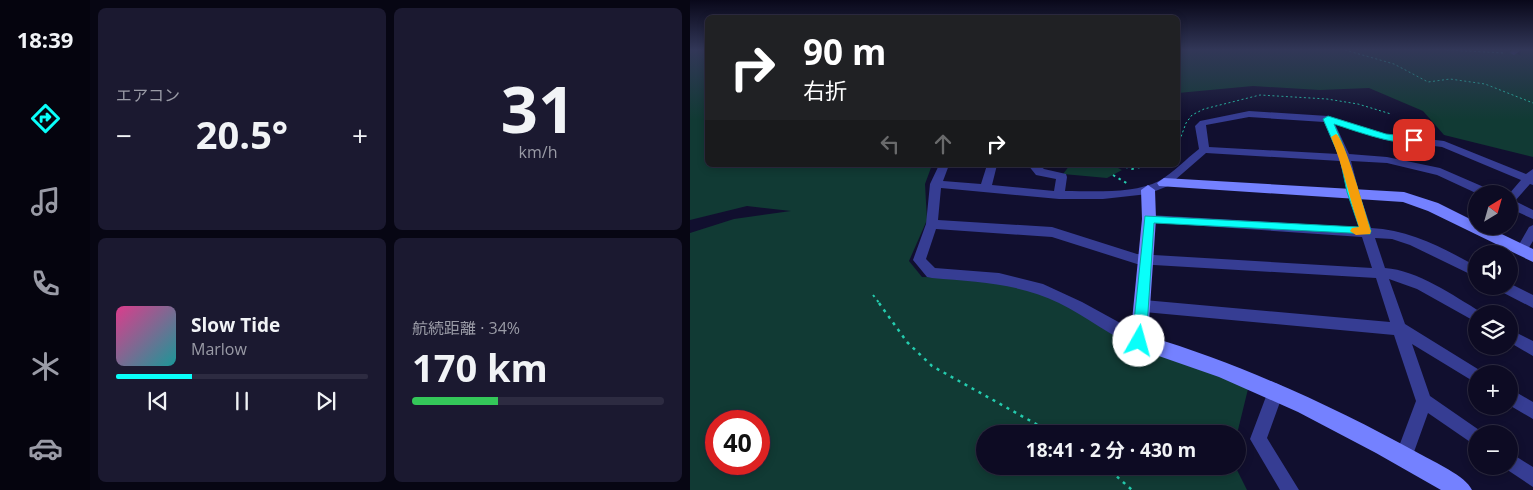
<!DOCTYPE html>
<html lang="ja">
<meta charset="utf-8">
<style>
body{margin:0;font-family:"Open Sans","Noto Sans JP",sans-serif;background:#1b1930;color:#f1f3f6;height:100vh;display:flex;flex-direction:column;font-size:19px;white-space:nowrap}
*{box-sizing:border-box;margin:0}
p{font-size:16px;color:#9a9ba6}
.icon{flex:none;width:28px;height:28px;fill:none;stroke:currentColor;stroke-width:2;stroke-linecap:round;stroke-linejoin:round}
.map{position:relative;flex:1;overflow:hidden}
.sheet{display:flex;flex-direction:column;gap:8px;padding:8px;background:#070613;width:600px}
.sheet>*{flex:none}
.banner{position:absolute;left:15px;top:15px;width:475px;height:152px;border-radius:8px;box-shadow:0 2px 8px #0003,0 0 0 1px #2d2b41;background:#202124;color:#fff;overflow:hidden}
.needle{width:32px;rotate:37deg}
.buttons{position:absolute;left:778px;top:185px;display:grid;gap:10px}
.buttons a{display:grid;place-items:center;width:50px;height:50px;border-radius:50%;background:#0d0b23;box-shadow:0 2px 8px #0003,0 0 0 1px #2d2b41;font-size:25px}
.speed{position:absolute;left:15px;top:410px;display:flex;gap:10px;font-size:25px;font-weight:700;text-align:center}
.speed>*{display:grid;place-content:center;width:65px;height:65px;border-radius:50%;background:#0d0b23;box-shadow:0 2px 8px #0003,0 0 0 1px #2d2b41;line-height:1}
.speed .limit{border:8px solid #d22;background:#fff;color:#111}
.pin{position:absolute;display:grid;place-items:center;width:42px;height:42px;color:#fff;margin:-21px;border-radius:10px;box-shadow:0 2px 8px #0006}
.me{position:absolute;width:55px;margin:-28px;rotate:7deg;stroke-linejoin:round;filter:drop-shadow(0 0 4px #0008)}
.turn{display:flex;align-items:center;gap:18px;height:105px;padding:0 15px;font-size:22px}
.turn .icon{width:65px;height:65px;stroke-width:2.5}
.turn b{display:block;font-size:35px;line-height:42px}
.lanes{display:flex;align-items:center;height:48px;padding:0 15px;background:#0003;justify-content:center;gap:25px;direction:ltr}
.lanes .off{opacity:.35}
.big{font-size:38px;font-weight:700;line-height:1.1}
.sheet .tile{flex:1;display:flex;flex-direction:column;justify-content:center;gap:8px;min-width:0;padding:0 18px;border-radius:8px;background:#1b1930}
.sheet .dial{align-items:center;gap:0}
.dial b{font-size:65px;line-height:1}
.song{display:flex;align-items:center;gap:15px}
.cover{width:60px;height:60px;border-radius:8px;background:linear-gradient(135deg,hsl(330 70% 55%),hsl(180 70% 35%))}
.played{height:5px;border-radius:2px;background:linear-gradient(90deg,#09fffa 30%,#2d2b41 30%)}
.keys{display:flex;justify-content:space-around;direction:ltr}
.heat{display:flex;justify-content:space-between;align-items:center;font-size:28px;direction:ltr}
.charge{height:8px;border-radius:4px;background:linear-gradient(90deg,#34c759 34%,#2d2b41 0)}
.sheet .tiles{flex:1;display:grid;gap:8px;grid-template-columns:repeat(2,1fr)}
.trip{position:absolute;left:286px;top:425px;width:270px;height:50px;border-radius:25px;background:#0d0b23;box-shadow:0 2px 8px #0003,0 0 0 1px #2d2b41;font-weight:700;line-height:50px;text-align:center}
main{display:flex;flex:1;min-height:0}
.tab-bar{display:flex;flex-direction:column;width:90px;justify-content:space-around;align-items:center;background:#05040e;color:#9a9ba6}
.tab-bar .icon{width:35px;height:35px}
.tab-bar .current{color:#09fffa}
.tab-bar b{font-size:22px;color:#f1f3f6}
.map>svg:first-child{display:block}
.green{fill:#113a34;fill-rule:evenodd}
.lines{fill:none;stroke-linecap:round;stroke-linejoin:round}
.path-far2{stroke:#24ccae;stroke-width:1;stroke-dasharray:2 2.5;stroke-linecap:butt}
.path-far1{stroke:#24ccae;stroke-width:2;stroke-dasharray:2.5 4;stroke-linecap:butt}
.path{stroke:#24ccae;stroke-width:2.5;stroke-dasharray:3 5;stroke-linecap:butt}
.street{fill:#363d93;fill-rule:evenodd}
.secondary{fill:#7481ff;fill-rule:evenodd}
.route{fill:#09fffa;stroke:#06a6a2}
.slow{fill:#f59e0b}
</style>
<main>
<nav class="tab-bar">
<b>18:39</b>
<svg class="icon current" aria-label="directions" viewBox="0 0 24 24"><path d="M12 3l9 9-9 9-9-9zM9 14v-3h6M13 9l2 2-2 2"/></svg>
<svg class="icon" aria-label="music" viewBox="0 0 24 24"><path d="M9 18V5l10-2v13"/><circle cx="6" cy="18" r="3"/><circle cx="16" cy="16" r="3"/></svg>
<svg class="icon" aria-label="phone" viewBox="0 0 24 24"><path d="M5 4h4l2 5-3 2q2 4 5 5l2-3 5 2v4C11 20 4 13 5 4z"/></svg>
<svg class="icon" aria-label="climate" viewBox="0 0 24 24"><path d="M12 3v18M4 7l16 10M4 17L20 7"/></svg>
<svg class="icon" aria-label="car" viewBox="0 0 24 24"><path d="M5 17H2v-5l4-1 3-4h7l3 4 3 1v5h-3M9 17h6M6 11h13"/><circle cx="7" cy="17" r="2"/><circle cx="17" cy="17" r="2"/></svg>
</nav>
<section class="sheet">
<div class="tiles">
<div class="tile"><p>エアコン</p>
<div class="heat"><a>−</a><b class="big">20.5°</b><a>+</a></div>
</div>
<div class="tile dial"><b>31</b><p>km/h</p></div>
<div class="tile">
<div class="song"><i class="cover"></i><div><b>Slow Tide</b><p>Marlow</p></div></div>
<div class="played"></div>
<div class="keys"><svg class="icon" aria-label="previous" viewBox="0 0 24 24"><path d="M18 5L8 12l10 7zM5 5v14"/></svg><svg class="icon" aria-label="pause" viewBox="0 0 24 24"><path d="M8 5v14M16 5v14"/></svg><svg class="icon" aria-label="next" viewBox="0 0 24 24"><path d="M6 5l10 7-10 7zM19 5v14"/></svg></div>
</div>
<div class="tile"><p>航続距離 · 34%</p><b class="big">170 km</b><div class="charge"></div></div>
</div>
</section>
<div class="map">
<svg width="843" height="490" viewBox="0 0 843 490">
<rect width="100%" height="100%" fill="#110f2f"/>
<path class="green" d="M0 50H17L18 165H242L235 184 237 220 219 261 232 277 304 278 337 287 558 389 547 434H295V466H545L557 490H0V233L44 219 101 211 57 206 0 220ZM26 421H69V464H26Z
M488 50H819L830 55 831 50H843V157L754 135 733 111 679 88 630 90 563 86 488 93Z
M380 165H422L432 170 417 178 373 174Z"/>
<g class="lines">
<path class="path-far2" d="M655 50 704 64 738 82 760 79 795 84 843 103
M757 50 815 53
M488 145 496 123 502 115 514 109 570 95 637 99 668 104 701 114"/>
<path class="path-far1" d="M429 165 442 169 459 165
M423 175 438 184
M183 295 190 304"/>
<path class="path" d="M189 303 217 342 242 366 364 434
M415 466 442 490"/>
<path class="street" d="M822 50H831L824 55 820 53Z
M559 111 638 116 696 134 754 141 836 174 843 169V185L840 184 825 201 843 210V219L819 208V194L831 180 752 147 695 140 645 124 659 154 697 157 750 168 803 191 805 194H788L747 175 697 163 661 161 669 192 681 228C720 230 753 248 786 266V277L720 245 702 239 685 238 695 268C727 270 764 296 791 312L792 314H786V322L727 289 699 279 715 324 791 371 793 374H786V383L722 344 740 396 792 432 793 434H786V446L738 413 720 463 714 466 708 463 705 457 726 401 704 335 454 312 449 310 447 306 449 302 454 300 700 322 686 278 447 264 362 237 246 229 236 259 245 268 309 273 353 284 392 302 454 336 456 341 454 346 449 348C421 337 396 316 369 303 328 283 286 282 242 278L237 277 223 260 236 224 240 184 249 165H259L253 181 291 184 297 165H307L302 185 364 191 366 179 346 175 338 165H349L354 169 376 174 377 177 375 191C403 191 444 194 469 181 483 173 496 159 509 149L505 126 510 121ZM559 117 634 122 648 154 519 147 516 125ZM516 153 650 161 657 192 669 227 459 215 453 219 455 222 672 237 682 268 447 254 362 227 248 220 251 188 369 199H413L458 194 478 186Z
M843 225V241L835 254H827L825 251 827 248 839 227Z
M819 283 843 295V308L808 290 806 286H819Z
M819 329 843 341V356L819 342Z
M586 383 592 386 594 391 577 438 609 490H590L560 439 580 386Z
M819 388 843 402V419L819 405Z
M819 452 843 467V487L813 467 819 466Z"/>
<path class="secondary" d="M474 178 714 192 748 203 786 222V226H795L843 249V262L738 211 713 202 469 186 467 183Z
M458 185 465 190 466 219 458 336C553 365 643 406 730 454 744 462 776 476 782 490H751L686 453 608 412 529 377 443 347 440 341 452 219 451 190Z"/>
</g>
<linearGradient id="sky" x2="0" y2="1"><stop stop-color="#09081a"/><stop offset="0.42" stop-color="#323758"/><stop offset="1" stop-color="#323758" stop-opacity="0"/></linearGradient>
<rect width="843" height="119" fill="url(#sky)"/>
<path class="route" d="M638 116 696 134 724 137 728 140C716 150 660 129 644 124 660 159 669 195 681 231L680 234 464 223 456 341 454 345 449 347 444 345 442 341 455 216 669 227 657 192 650 158 633 119Z"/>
<path class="slow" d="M646 134C655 138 676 216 681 231L680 234 666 235 660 231 662 228 669 227C659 197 653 166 641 137Z"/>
</svg>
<div class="buttons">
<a><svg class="needle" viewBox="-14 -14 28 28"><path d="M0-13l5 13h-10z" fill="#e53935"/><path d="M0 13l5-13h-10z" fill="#9a9ba6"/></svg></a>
<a><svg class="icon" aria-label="sound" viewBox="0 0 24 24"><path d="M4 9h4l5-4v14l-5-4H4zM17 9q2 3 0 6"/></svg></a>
<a><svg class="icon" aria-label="layers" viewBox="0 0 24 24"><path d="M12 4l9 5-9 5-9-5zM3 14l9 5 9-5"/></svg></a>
<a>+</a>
<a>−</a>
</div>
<div class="speed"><div class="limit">40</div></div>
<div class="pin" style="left:724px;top:140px;background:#d93025"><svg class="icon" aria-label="arrive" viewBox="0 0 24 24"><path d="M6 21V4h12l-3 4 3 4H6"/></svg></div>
<svg class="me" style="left:449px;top:341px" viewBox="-20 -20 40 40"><circle r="19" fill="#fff"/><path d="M0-13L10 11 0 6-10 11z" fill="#09fffa"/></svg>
<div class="trip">18:41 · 2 分 · 430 m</div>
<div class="banner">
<div class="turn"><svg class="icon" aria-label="right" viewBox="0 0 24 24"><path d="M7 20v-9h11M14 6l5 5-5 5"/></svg><div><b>90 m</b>右折</div></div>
<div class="lanes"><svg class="icon off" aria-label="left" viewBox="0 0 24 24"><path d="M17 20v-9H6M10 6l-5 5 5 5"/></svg><svg class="icon off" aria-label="ahead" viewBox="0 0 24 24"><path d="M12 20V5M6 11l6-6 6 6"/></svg><svg class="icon" aria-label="right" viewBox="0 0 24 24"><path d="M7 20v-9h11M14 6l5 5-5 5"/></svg></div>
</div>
</div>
</main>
